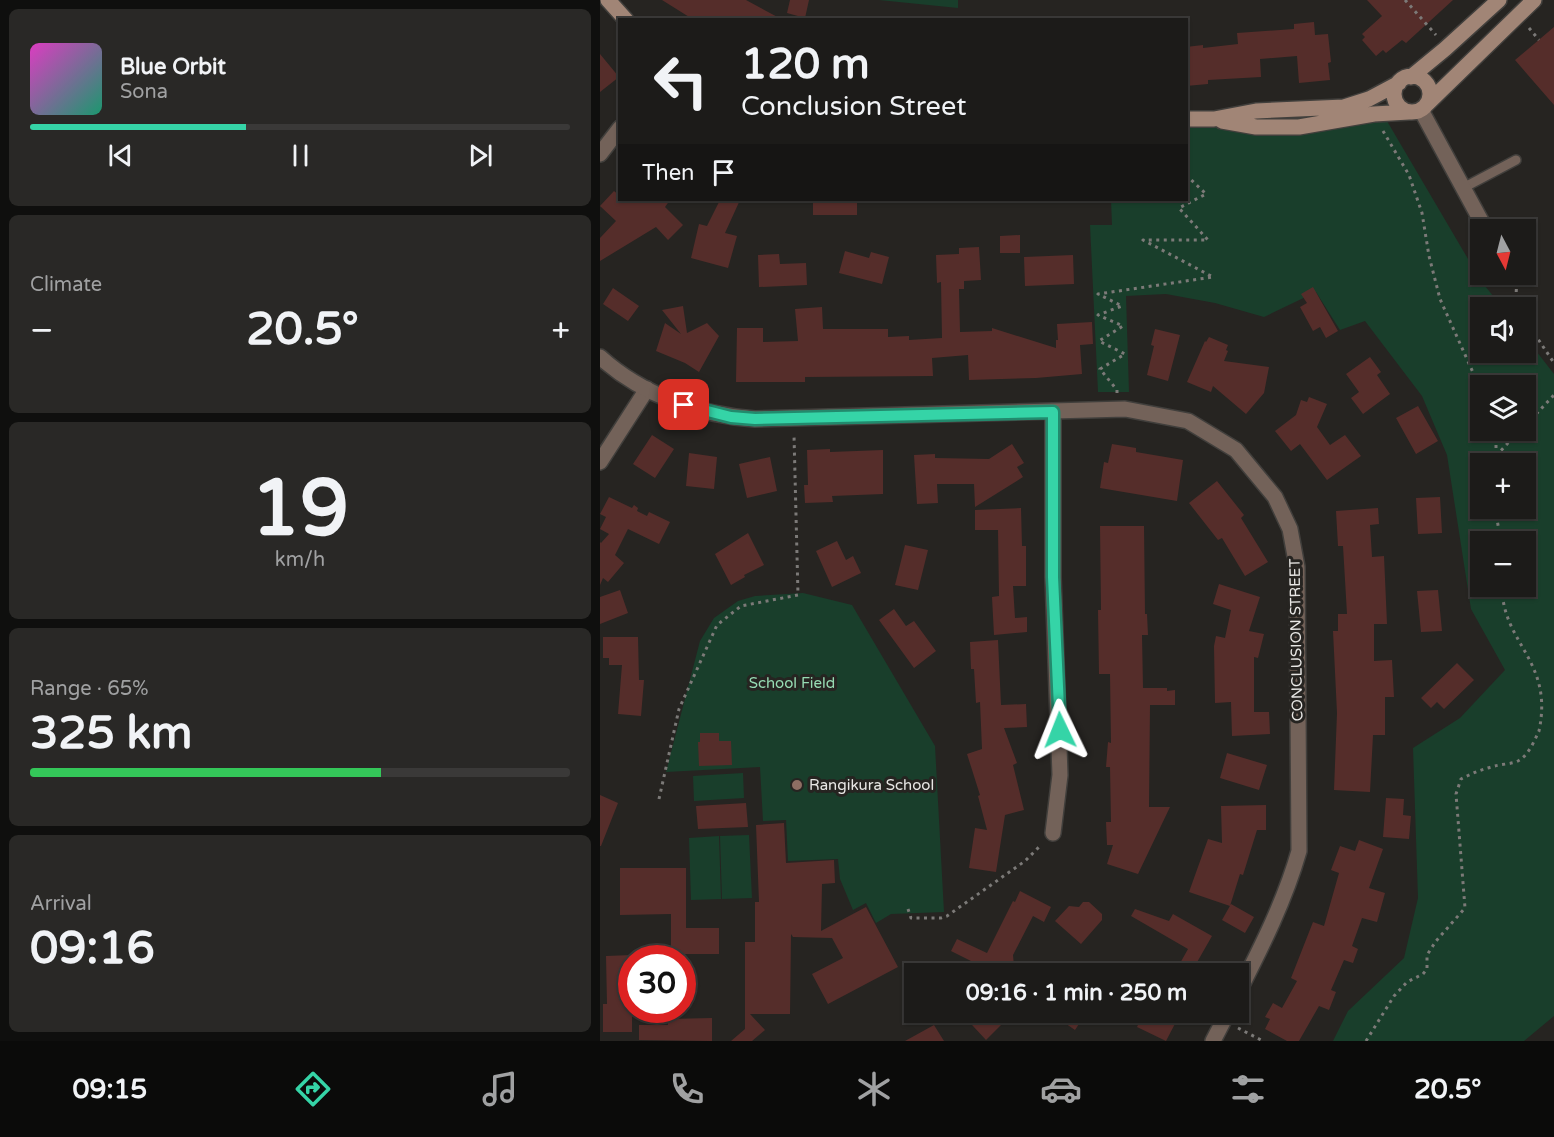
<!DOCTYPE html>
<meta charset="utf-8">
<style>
body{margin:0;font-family:"Varela Round",sans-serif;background:#292826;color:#f1f3f6;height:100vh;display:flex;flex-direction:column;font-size:22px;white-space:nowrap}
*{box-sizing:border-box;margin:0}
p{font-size:20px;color:#a0a1a2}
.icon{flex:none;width:33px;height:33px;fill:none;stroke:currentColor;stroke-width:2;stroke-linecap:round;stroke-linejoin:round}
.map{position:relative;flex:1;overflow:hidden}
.panel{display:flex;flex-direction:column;gap:9px;padding:9px;background:#0f0f0e;width:600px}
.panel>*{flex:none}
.banner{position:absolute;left:18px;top:18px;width:570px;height:183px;border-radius:0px;box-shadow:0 2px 4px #0004,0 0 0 2px #3a3938;background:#1c1b19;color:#f1f3f6;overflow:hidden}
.needle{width:39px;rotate:173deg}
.buttons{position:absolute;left:870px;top:219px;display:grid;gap:12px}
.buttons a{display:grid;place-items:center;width:66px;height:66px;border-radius:0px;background:#1c1b19;box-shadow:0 2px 4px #0004,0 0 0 2px #3a3938;font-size:30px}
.speed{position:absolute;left:18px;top:945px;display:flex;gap:12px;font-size:30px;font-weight:700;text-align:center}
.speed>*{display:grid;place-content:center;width:78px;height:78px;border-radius:50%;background:#1c1b19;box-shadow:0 2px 4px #0004,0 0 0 2px #3a3938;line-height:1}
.speed .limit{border:9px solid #d22;background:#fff;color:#111}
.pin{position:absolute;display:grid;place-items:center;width:51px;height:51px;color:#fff;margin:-26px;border-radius:12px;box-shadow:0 3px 9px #0006}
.me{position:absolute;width:66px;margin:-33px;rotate:358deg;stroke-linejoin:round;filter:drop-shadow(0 0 4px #0008)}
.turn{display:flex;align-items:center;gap:21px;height:126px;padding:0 24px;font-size:27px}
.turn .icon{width:78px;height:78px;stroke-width:2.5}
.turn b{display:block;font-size:42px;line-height:51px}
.then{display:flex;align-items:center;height:57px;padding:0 24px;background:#0003;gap:12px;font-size:22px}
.big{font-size:45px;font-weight:700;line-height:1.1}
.panel .card{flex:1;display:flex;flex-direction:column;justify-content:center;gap:9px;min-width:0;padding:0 21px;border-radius:9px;background:#292826}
.panel .dial{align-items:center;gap:0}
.dial b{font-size:78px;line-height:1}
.song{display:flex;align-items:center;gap:18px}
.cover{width:72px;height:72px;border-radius:9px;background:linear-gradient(135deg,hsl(310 70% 55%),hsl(160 70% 35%))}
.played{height:6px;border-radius:3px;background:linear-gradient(90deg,#35d4a7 40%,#3a3938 40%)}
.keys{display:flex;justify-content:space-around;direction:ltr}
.heat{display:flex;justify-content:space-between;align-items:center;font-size:33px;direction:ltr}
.charge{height:9px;border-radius:4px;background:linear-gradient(90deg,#34c759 65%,#3a3938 0)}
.trip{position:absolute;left:304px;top:963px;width:345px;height:60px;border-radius:0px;background:#1c1b19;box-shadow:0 2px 4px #0004,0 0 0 2px #3a3938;font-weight:700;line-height:60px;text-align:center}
.menu{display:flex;height:96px;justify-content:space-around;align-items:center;background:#0b0b0a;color:#a0a1a2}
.menu .icon{width:42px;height:42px}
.menu .on{color:#35d4a7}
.menu b{font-size:27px;color:#f1f3f6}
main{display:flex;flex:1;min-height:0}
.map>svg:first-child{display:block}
.green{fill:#193e2b;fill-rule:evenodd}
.building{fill:#552d2a}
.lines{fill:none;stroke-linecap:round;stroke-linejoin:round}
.service-casing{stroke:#413f3c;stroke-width:12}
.minor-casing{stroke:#413f3c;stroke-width:18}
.tertiary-casing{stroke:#413f3c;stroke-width:18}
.secondary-casing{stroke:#413f3c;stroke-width:18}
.path{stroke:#7c7a78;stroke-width:3;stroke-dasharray:3 4.5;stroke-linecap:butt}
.service{stroke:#736259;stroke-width:9}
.minor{stroke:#736259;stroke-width:15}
.tertiary{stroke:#736259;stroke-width:15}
.secondary{stroke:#a18576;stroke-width:15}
.route-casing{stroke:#228a6d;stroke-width:15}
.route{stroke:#35d4a7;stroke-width:10}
.education-dot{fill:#8d6e63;stroke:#262421;stroke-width:2}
.labels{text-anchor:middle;stroke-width:6;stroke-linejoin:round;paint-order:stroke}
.street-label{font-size:15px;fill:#e8e7e5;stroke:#262421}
.park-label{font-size:15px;fill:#96dbb3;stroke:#262421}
.poi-label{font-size:15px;fill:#e8e7e5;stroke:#262421;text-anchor:start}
</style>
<main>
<section class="panel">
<div class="card">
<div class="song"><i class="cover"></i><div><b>Blue Orbit</b><p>Sona</p></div></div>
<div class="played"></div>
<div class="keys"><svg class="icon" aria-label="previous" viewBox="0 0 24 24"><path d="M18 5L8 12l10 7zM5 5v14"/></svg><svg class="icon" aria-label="pause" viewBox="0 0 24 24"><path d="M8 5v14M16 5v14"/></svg><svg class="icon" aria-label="next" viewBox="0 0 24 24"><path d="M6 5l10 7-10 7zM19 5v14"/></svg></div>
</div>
<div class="card"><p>Climate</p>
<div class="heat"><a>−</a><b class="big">20.5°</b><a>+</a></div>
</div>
<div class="card dial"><b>19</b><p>km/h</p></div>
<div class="card"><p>Range · 65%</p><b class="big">325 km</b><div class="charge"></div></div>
<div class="card"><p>Arrival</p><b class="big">09:16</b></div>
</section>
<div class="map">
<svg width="954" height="1041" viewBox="0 0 954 1041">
<rect width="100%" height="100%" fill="#262421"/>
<path class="green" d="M279 0H358V8Z
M777 104 881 281 902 307 880 308V352H926V338L954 374V1016L924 1041H733L748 1011 804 958 818 898 813 748 860 718 905 670 871 609 847 455 822 396 765 321 740 330 716 292 664 317 615 303 566 294 526 296 529 392H498L490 225H512L511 200H586L587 123 715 115ZM880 386H926V430H880ZM880 464H926V508H880ZM880 542H926V586H880Z
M203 593 252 605 335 746 344 912 291 914 276 923 266 903 253 910 240 879 238 859 188 861 186 820 163 821 160 767 66 772 100 641 114 618 138 601 155 596Z
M143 773 144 798 94 801 93 776Z
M149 835 152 898 122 899 120 836Z
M119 836 121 899 91 900 89 838Z"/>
<path class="building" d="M62 0H146L183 20H94Z
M190 0H209L205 18 187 13Z
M767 0H853L806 43 802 40 786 53 783 50 776 56 762 40 765 37 762 34 782 16Z
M714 22 715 35 728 34 731 62 728 63 730 80 699 83 697 56 660 59 661 77 608 80V84L586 86V47L603 45V48L638 44 637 33 694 29V24Z
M954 27V105L915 60Z
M0 54 19 77 0 92Z
M14 191 20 196V200H70L65 207 83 225 68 240 56 227 0 261V238L16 221 0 206Z
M120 200H140L125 233 137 236 128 268 91 258 99 224 107 226Z
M213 200H257V215H213Z
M420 235V253H400V236Z
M379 247 381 280 364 281V289H359L360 332 392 331V328L456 348V340H458L457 324 492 322 493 344 480 345 482 374 436 378 369 380 368 355 332 358 333 376 205 377V382H136L137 328H163V342L198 341 195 309 222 307 223 329H288V337L309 336V340L342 338 341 282 337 283 336 255 359 254V248Z
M245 251 269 258 271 252 289 257 282 284 239 273Z
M179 254 180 264 206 263 207 285 159 287 158 255Z
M473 255 474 284 425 286 424 257Z
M713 287 738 331 726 338 720 327 713 331 700 307 707 303 701 294Z
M13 288 39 306 28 321 3 304Z
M83 306 87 333 107 323 119 336 99 372 85 363 56 351 65 323 81 334 62 310Z
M555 329 580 335 568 381 547 375 554 346 551 345Z
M609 337 628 345 626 350 628 351 624 361 669 367 664 393 646 414 613 386 611 392 587 382 605 341 606 342Z
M770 357 781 372 777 375 790 394 763 414 751 398 759 392 746 374Z
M709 397 727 404 717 427 730 445 745 435 761 456 727 480 700 444 691 451 675 431 696 415 701 400 707 402Z
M818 406 838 441 816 454 796 418Z
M52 435 74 449 55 478 33 464Z
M412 444 424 463 417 467 423 477 375 507 374 484H337L338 503 317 504 314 455 335 454V458L389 459Z
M512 444 536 448V452L583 460 577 501 500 488 504 462 508 463Z
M230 449V452L283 450V494L232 496 233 502 205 503 204 485H208L207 450Z
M89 453 117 457 114 489 86 486Z
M170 457 177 491 147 498 139 464Z
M617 481 644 515 641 518 668 562 645 576 622 538 618 540 589 503Z
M9 497 32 508 34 505 38 508 37 511 47 516 49 512 70 522 59 544 28 529 15 555 24 563 8 582 3 578 0 585V542L1 543 9 534 0 529 6 517 0 514Z
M840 497 842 533 818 534 816 498Z
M421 508 422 546H426V586H413L415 618 427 617V632L394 635 392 597 399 596 398 530H375V510Z
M778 508 779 524 770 525 772 557 784 556 787 624H774V661L792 660 794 697H785V735H773L770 792 734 790 737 713 733 631H738V614H747L743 546H738L736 511Z
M500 526H544L545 614H547L548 635H542L543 688H567V691L575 690V705H550L549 807H570L538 874 507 864 513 845H507L506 822H511L510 767H506L508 742 511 743 510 674H499L498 610H501Z
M148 533 164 565 144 575 145 577 131 585 115 554Z
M237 541 246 560 253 556 261 573 232 587 216 551Z
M305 545 328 550 318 590 295 585Z
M619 584 660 597 649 631 664 634 658 658 654 657V712H669L670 734 632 736 631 702 615 703 614 646 616 636 625 638 631 610 613 604Z
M20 590 28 613 0 624V597Z
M838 590 842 631 821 632 817 591Z
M294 609 306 626 314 621 336 651 314 668 279 620Z
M3 637H38L39 680H44L41 716 18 714 22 665H9V658H3Z
M398 640 401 705 426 704 427 727 404 728 417 763 413 765 424 810 405 815 396 872 369 868 375 828 387 830 378 796 380 795 367 754 382 749 380 702 376 703 374 669H371L370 642Z
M857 663 874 680 844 709 837 702 831 708 821 698Z
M100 733H119V741H131L132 765 99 766 98 742H100Z
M627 753 667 765 659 790 620 778Z
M0 795 18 803 1 846H0Z
M786 798 804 799 803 815 811 816 809 839 783 837Z
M146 803 148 827 98 829 96 806Z
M666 805V830H657L643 875 640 874 630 906 589 892 608 839 622 843 621 806Z
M184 823 186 863 234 860 235 883 222 884 221 931 266 907 298 967 228 1004 212 974 243 958 232 938 193 937 191 934 190 1014H150L165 1030 152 1041H131L145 1029V942H155V902H159L156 825Z
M759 840 783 849 769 888 785 893 777 922 762 918 752 946 758 949 753 963 744 960 731 990 736 992 729 1010 719 1006 699 1041H687L665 1029 670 1019 665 1017 673 1003 682 1008 697 981 691 978 713 922 724 926 739 873 731 870 740 846 755 851Z
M20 868H86V928H119V954H71V914L20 915Z
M420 891 451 907 444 922 433 916 413 955 414 966 418 968 379 969 381 966 351 951 357 939 387 953 413 901 415 902Z
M483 902H489L502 914V920L481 944 455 921 469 906 479 907Z
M631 904 654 917 645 933 622 920Z
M535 909 569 921 573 914 612 936 596 964 613 974H574L588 949 531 916Z
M32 955V1032H3V1004H7L6 956Z
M360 1012H414L386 1040Z
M449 1012H487L475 1030Z
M544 1012H566L578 1018 566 1041 537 1027Z
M112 1018V1041L39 1040V1025H68V1019Z
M334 1025 344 1041H305Z"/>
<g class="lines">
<defs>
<path id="service" d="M863 188 916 160"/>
<path id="minor" d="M821 110 886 230
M0 462 47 389
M453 833 460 775 453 577V412"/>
<path id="tertiary" d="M0 154 20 128
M0 357C42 395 99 415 155 419L525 409 588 421 636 450 675 497 690 529 697 567 699 851C685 900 662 946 639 991
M613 1041 628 1012"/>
<path id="secondary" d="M8 0 26 20
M794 94a18 18 0 1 1 36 0a18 18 0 1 1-36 0Z
M811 77 845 49 899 0
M827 104 934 0
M586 119H614L656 111 744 107 769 99 799 83
M622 121 656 127H699L774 114 809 112"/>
</defs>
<use href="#service" class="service-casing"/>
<use href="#minor" class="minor-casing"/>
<use href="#tertiary" class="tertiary-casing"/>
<use href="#secondary" class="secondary-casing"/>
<path class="path" d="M805 0 836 35
M929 28 939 40
M783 131 809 175 822 213 829 256 840 299 880 388
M917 274 916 297 918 308
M926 321 954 363
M517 393V390L500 369 525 354 499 341 523 326 498 315 522 306 498 294 613 277 543 240H608L579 208 606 194 586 175
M926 425 954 395
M896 430V464
M896 456 920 430
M895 508 901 542
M59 799 79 709 117 625 141 606 198 595 194 435
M308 909 311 918H341L347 916 425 861 441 845
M638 1028 663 1041
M766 1041 794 996 807 982 823 974 827 969V955L836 941 865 908 856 794 861 779C872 773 883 769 895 766 902 764 912 764 918 761 929 755 934 741 939 731 954 660 902 644 902 586"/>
<use href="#service" class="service"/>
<use href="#minor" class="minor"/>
<use href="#tertiary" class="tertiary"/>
<use href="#secondary" class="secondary"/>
</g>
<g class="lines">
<defs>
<path id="route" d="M84 405 131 417 155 419 453 412V577L460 730"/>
</defs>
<use href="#route" class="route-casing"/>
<use href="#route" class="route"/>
</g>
<circle class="education-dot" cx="197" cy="785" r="6"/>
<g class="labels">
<g class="street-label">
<text transform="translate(696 640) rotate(-91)" y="5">CONCLUSION STREET</text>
</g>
<g class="park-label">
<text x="192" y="688">School Field</text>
</g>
<g class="poi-label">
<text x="209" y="790">Rangikura School</text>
</g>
</g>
</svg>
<div class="buttons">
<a><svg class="needle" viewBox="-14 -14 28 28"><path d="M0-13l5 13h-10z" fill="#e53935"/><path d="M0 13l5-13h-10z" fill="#a0a1a2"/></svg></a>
<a><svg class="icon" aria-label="sound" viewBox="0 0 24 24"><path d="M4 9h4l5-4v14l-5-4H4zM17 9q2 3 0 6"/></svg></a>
<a><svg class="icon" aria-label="layers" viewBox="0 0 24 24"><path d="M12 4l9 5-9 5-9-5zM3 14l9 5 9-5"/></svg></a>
<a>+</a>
<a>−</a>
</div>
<div class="speed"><div class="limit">30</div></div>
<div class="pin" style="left:84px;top:405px;background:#d93025"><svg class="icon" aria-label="arrive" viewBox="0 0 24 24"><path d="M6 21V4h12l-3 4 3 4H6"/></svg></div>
<svg class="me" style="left:460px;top:730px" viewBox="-20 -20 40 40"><path d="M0-17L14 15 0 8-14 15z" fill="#35d4a7" stroke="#fff" stroke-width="4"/></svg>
<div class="trip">09:16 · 1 min · 250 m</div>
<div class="banner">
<div class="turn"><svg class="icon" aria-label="left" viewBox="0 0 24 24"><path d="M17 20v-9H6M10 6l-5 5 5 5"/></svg><div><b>120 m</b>Conclusion Street</div></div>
<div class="then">Then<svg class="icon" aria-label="arrive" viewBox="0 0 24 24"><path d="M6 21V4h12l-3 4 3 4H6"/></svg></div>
</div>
</div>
</main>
<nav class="menu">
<b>09:15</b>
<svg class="icon on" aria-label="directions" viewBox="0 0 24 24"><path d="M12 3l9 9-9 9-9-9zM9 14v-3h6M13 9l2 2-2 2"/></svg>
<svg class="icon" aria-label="music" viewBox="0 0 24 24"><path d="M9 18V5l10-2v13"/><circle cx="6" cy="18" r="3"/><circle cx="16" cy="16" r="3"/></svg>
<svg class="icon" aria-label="phone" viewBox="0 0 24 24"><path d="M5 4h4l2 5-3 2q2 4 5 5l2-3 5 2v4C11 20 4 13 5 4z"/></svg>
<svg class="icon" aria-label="climate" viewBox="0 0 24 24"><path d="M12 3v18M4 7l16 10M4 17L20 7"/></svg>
<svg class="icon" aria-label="car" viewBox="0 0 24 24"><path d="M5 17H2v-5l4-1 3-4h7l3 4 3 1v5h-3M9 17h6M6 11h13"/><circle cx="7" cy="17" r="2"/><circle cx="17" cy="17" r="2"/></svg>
<svg class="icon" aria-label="filters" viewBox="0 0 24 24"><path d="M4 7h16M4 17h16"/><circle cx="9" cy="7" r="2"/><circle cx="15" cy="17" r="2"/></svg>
<b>20.5°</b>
</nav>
